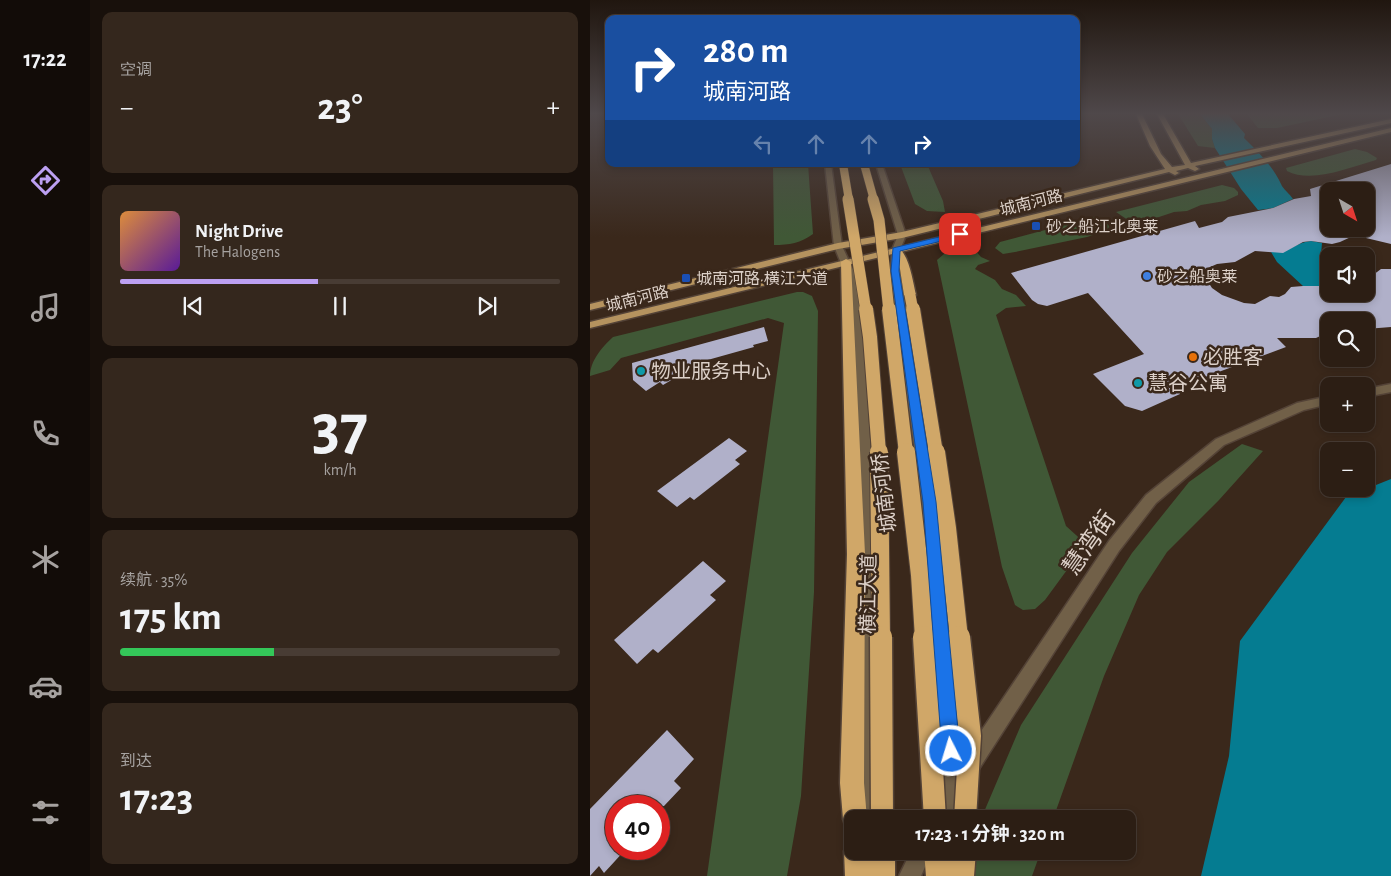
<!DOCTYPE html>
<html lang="zh">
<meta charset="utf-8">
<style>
body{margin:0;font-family:"Alegreya Sans","Noto Sans SC",sans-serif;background:#34271d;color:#f1f3f6;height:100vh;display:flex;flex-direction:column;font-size:19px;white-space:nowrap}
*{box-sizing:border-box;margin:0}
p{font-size:16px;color:#a6a2a0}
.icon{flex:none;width:28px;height:28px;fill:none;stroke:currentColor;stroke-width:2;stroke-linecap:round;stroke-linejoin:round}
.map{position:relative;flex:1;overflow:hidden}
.drawer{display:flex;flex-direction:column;gap:12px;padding:12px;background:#18100b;width:500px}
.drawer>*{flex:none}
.hud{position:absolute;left:15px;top:15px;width:475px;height:152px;border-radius:10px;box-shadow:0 2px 8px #0003,0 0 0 1px #483c34;background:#1a4fa0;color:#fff;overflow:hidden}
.needle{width:32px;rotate:141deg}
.tools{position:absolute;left:730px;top:182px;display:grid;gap:10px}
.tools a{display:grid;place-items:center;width:55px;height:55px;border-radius:10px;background:#2c1e14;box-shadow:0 2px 8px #0003,0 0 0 1px #483c34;font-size:25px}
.speed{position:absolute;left:15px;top:795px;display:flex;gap:10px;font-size:25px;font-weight:700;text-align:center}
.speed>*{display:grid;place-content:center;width:65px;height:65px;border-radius:50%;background:#2c1e14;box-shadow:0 2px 8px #0003,0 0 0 1px #483c34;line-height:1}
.speed .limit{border:8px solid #d22;background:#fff;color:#111}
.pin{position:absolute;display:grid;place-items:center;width:42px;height:42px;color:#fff;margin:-21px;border-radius:10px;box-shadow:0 2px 8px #0006}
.me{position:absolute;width:55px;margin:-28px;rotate:355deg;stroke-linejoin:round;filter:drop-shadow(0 0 4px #0008)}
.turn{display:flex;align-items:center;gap:18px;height:105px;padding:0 15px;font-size:22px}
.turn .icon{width:65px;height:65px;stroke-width:2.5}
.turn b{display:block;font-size:35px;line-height:42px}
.lanes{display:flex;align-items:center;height:48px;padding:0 15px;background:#0003;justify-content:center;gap:25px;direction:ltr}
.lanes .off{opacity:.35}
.big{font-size:38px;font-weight:700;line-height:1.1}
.drawer .widget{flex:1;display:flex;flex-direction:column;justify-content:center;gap:8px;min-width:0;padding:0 18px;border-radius:10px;background:#34271d}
.drawer .dial{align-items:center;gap:0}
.dial b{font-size:65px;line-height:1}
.song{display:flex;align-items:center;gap:15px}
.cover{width:60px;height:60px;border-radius:8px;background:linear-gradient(135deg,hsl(30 70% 55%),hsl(270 70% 35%))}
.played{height:5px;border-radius:2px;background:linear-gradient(90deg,#bca0f2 45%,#483c34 45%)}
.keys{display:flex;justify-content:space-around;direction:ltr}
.heat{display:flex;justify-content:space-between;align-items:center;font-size:28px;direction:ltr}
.charge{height:8px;border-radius:4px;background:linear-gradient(90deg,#34c759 35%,#483c34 0)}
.trip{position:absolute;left:254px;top:810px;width:292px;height:50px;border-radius:10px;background:#2c1e14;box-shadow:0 2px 8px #0003,0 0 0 1px #483c34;font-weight:700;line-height:50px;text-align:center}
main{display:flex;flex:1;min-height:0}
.menu{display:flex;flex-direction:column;width:90px;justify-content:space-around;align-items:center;background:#120c08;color:#a6a2a0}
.menu .icon{width:35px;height:35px}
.menu .current{color:#bca0f2}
.menu b{font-size:22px;color:#f1f3f6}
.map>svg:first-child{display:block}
.green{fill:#405836}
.water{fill:#057c91}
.building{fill:#b0b0c9;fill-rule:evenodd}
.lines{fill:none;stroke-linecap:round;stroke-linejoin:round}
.minor-casing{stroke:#544337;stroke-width:3}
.major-casing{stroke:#544337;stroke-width:3}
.highway-casing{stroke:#544337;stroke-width:3}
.minor{fill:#716048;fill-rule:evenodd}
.major{fill:#b5935f;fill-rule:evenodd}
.highway{fill:#d0a768;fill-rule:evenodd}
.highway-bridge-far4-casing{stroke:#544337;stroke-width:9;stroke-linecap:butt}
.highway-bridge-far3-casing{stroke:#544337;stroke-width:12;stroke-linecap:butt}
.highway-bridge-far2-casing{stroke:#544337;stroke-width:16;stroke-linecap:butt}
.highway-bridge-far1-casing{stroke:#544337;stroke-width:20;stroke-linecap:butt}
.highway-bridge-casing{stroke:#544337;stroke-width:25;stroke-linecap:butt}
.highway-bridge-far4{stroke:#d0a768;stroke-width:8}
.highway-bridge-far3{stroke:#d0a768;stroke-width:11}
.highway-bridge-far2{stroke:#d0a768;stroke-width:14}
.highway-bridge-far1{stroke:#d0a768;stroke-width:18}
.highway-bridge{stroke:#d0a768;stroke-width:22}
.route{fill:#1a73e8;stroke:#114b97}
.transit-dot{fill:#1a4fb4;stroke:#3a281b;stroke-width:2}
.shop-dot{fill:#3f7fe0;stroke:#3a281b;stroke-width:2}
.food-dot{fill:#e8710a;stroke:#3a281b;stroke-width:2}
.culture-dot{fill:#0f9aa8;stroke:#3a281b;stroke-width:2}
.labels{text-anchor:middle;stroke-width:5;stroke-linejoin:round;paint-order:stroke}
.far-street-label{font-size:16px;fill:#dcd0c8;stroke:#3a281b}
.far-poi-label{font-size:16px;fill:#dcd0c8;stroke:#3a281b;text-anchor:start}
.poi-label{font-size:20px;fill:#dcd0c8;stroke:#3a281b;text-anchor:start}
.street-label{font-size:20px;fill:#dcd0c8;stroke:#3a281b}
.near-street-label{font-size:24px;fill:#dcd0c8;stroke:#3a281b}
</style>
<main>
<nav class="menu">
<b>17:22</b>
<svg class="icon current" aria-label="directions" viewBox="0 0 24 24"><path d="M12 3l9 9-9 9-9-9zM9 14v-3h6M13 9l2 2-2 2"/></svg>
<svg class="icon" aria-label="music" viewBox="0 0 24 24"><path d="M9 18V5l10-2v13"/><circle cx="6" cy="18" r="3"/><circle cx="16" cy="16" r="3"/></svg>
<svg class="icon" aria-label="phone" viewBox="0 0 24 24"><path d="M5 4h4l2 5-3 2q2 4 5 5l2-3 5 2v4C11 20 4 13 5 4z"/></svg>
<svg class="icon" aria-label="climate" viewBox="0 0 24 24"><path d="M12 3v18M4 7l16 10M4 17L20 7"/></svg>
<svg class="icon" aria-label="car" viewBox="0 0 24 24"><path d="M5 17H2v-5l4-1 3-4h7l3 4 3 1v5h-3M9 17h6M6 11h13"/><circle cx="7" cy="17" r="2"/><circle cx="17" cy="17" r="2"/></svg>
<svg class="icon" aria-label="filters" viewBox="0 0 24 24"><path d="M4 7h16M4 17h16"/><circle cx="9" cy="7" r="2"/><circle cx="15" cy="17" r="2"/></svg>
</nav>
<section class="drawer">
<div class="widget"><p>空调</p>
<div class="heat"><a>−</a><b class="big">23°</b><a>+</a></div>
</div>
<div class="widget">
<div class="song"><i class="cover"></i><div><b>Night Drive</b><p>The Halogens</p></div></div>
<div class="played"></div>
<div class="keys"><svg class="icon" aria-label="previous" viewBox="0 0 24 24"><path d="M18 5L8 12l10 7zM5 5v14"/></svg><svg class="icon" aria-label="pause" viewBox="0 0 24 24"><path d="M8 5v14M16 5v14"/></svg><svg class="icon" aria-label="next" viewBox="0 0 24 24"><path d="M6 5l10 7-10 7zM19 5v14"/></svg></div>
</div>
<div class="widget dial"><b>37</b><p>km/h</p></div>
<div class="widget"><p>续航 · 35%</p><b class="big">175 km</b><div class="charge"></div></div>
<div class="widget"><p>到达</p><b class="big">17:23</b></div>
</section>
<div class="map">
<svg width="801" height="876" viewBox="0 0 801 876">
<rect width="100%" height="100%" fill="#3a281b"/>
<path class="green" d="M588 114H610L622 129V139L625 148 608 146Z
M657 114H753L687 128H668Z
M765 149 777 152 787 158 786 160C760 167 722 184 697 171L696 168Z
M183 164H218L223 234C211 243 199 245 184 245Z
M310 164H337L353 201 355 212 337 211 325 204Z
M632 185 644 188 648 192V195L635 201 611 205 597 211 584 212 557 221 541 222 526 212Z
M504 217 516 222 519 226 518 230 497 237 425 252 413 254 405 248 410 242Z
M383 248 391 257 400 261 388 265 385 269 405 280 412 289 426 295 436 306 416 308 406 315 476 526 496 544 455 600 445 609 433 610 425 605 412 567 347 260 354 254Z
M207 292H213L222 296 228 311 224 592 211 796 197 876H117L194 323 178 318 31 358 20 370 0 376C0 361 12 347 23 337Z
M652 444 673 451 629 500 577 552 549 595 514 676 463 819H391L431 725 542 553 599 482Z
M377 851H451L442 876H366Z"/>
<path class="water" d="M610 114H638L655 134 654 138C668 152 683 166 691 184 693 189 700 194 703 199L683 208 668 210 651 189 625 148 622 139V129Z
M721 241 732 243 731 255 739 262V286H713L687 262 681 252C700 253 704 243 721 241Z
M801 479V876H611L639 756 650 641 756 497Z"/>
<path class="building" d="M801 164V244L776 238V230L750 242 742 244 721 241 713 242 693 253 665 251 645 262 627 264 611 271 622 288 632 295 654 303 665 304 680 296 689 297 695 294 701 287 713 286H739V294H776V275H783L791 269H801V327L776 329V321H739V332L726 338H687L696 347 588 387 590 394 552 411 535 406 503 374 554 354 498 293 457 306 448 304 442 300 421 273 605 221 609 228 632 222 638 217 683 208 704 199 721 196 720 189ZM739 191H776V229H739Z
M174 327 178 341 163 345 164 347 114 361 73 385 70 382 56 391 43 380 42 363Z
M139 438 157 451 145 460 150 464 104 500 100 497 87 507 67 491Z
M113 561 136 581 120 595 126 600 68 653 63 649 47 664 24 640Z
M77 730 104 759 84 781 91 788 74 806H26V849H36L14 873 9 866 0 876V809Z"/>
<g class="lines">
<defs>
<path id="minor" d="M235 164H241L252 246 267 278 271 303 286 530 285 658 290 819H270L269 658 272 530 267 411 261 303 257 278 244 246Z
M286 164H292L316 235 310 250V271L346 503 372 775 378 783 360 819H339L354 789 332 503 300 271 302 250 308 235Z
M801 384V392L776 397V389Z
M739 396V404L714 410 634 445 566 503 529 551 389 769 382 772 375 769 372 762 375 755 519 541 556 495 626 439 707 403Z
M321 851H342L331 876H309Z"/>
<path id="major" d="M546 114H552L571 154 582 167 595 165 567 114H573L601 163 801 119V123L605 166 609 169 605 171 598 168 586 171 589 173 585 175 579 172 312 238 248 249 0 310V304L248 243 312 232 575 169 560 146Z
M801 128V132L0 328V322Z"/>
<path id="highway" d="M306 247C319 251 323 283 326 295L324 297 320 298 314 295 310 269 301 250Z
M256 259 261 262 275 554 274 783 277 819H262V830L256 828 253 819 250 783 257 554 251 262Z
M262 840V851H305V876H255L254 851 258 842Z
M334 851H360V856V851H386L384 876H336Z"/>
</defs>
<use href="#minor" class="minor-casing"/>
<use href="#major" class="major-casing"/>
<use href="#highway" class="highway-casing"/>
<use href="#minor" class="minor"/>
<use href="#major" class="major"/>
<use href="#highway" class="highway"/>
<defs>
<path id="highway-bridge-far4" d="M253 164 259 200
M274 164 284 200"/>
<path id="highway-bridge-far3" d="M258 199 276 311
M283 199 289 220 299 311
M320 295 323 311"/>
<path id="highway-bridge-far2" d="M276 309 280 337 289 453
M299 309 316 453
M323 309 346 453"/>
<path id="highway-bridge-far1" d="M289 452 291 638
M316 452 330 575 334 638
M346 452 357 528 369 638"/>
<path id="highway-bridge" d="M291 637 292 819
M334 637 345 819
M369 637 380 736 375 819"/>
</defs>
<use href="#highway-bridge-far4" class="highway-bridge-far4-casing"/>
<use href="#highway-bridge-far3" class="highway-bridge-far3-casing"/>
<use href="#highway-bridge-far2" class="highway-bridge-far2-casing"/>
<use href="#highway-bridge-far1" class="highway-bridge-far1-casing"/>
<use href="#highway-bridge" class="highway-bridge-casing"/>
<use href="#highway-bridge-far4" class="highway-bridge-far4"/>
<use href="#highway-bridge-far3" class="highway-bridge-far3"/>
<use href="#highway-bridge-far2" class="highway-bridge-far2"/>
<use href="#highway-bridge-far1" class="highway-bridge-far1"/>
<use href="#highway-bridge" class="highway-bridge"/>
</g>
<linearGradient id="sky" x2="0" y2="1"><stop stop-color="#20160f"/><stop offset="0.48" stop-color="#4f484a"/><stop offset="1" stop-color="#4f484a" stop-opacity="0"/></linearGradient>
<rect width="801" height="237" fill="url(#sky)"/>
<path class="route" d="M370 232 374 234 373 236 310 251 309 271 346 502 370 751 367 757 361 759 355 757 352 751 333 502 301 271 303 248Z"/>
<g class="transit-dot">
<rect x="441" y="221" width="10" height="10" rx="2.5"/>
<rect x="91" y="273" width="10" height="10" rx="2.5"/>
</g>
<circle class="shop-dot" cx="557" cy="276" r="5"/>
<circle class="food-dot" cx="603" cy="357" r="5"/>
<g class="culture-dot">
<circle cx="51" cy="371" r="5"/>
<circle cx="548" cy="383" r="5"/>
</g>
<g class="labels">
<g class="far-street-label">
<text transform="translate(441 202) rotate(-14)" y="6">城南河路</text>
<text transform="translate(47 298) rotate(-14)" y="6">城南河路</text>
</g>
<g class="far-poi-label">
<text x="456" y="232">砂之船江北奥莱</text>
<text x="567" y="282">砂之船奥莱</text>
<text x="106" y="284">城南河路·横江大道</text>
</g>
<g class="poi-label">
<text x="613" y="364">必胜客</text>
<text x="61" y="378">物业服务中心</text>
<text x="558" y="390">慧谷公寓</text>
</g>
<g class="street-label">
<text transform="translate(294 493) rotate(-97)" y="7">城南河桥</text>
<text transform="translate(278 594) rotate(-89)" y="7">横江大道</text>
</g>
<g class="near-street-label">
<text transform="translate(499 543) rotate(-55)" y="8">慧湾街</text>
</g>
</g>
</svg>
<div class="tools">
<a><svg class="needle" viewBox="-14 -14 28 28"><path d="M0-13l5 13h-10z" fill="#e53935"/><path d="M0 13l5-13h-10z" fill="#a6a2a0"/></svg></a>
<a><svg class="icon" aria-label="sound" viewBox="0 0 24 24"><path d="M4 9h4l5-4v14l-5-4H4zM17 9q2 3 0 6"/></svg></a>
<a><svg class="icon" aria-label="search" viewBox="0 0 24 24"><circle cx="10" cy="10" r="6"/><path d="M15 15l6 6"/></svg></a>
<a>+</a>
<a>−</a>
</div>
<div class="speed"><div class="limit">40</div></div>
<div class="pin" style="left:370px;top:234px;background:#d93025"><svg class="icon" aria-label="arrive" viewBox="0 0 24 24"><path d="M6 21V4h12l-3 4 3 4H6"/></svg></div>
<svg class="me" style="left:361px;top:751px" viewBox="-20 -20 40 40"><circle r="17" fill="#1a73e8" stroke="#fff" stroke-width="3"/><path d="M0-11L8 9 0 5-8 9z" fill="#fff"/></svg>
<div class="trip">17:23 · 1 分钟 · 320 m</div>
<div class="hud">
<div class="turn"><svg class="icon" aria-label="right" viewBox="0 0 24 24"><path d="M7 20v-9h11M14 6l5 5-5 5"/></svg><div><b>280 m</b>城南河路</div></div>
<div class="lanes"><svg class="icon off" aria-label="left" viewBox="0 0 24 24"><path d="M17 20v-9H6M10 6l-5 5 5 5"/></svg><svg class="icon off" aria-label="ahead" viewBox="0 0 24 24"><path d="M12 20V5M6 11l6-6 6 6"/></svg><svg class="icon off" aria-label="ahead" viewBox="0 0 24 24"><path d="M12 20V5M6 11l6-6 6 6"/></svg><svg class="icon" aria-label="right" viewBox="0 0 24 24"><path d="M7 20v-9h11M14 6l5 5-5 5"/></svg></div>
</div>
</div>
</main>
